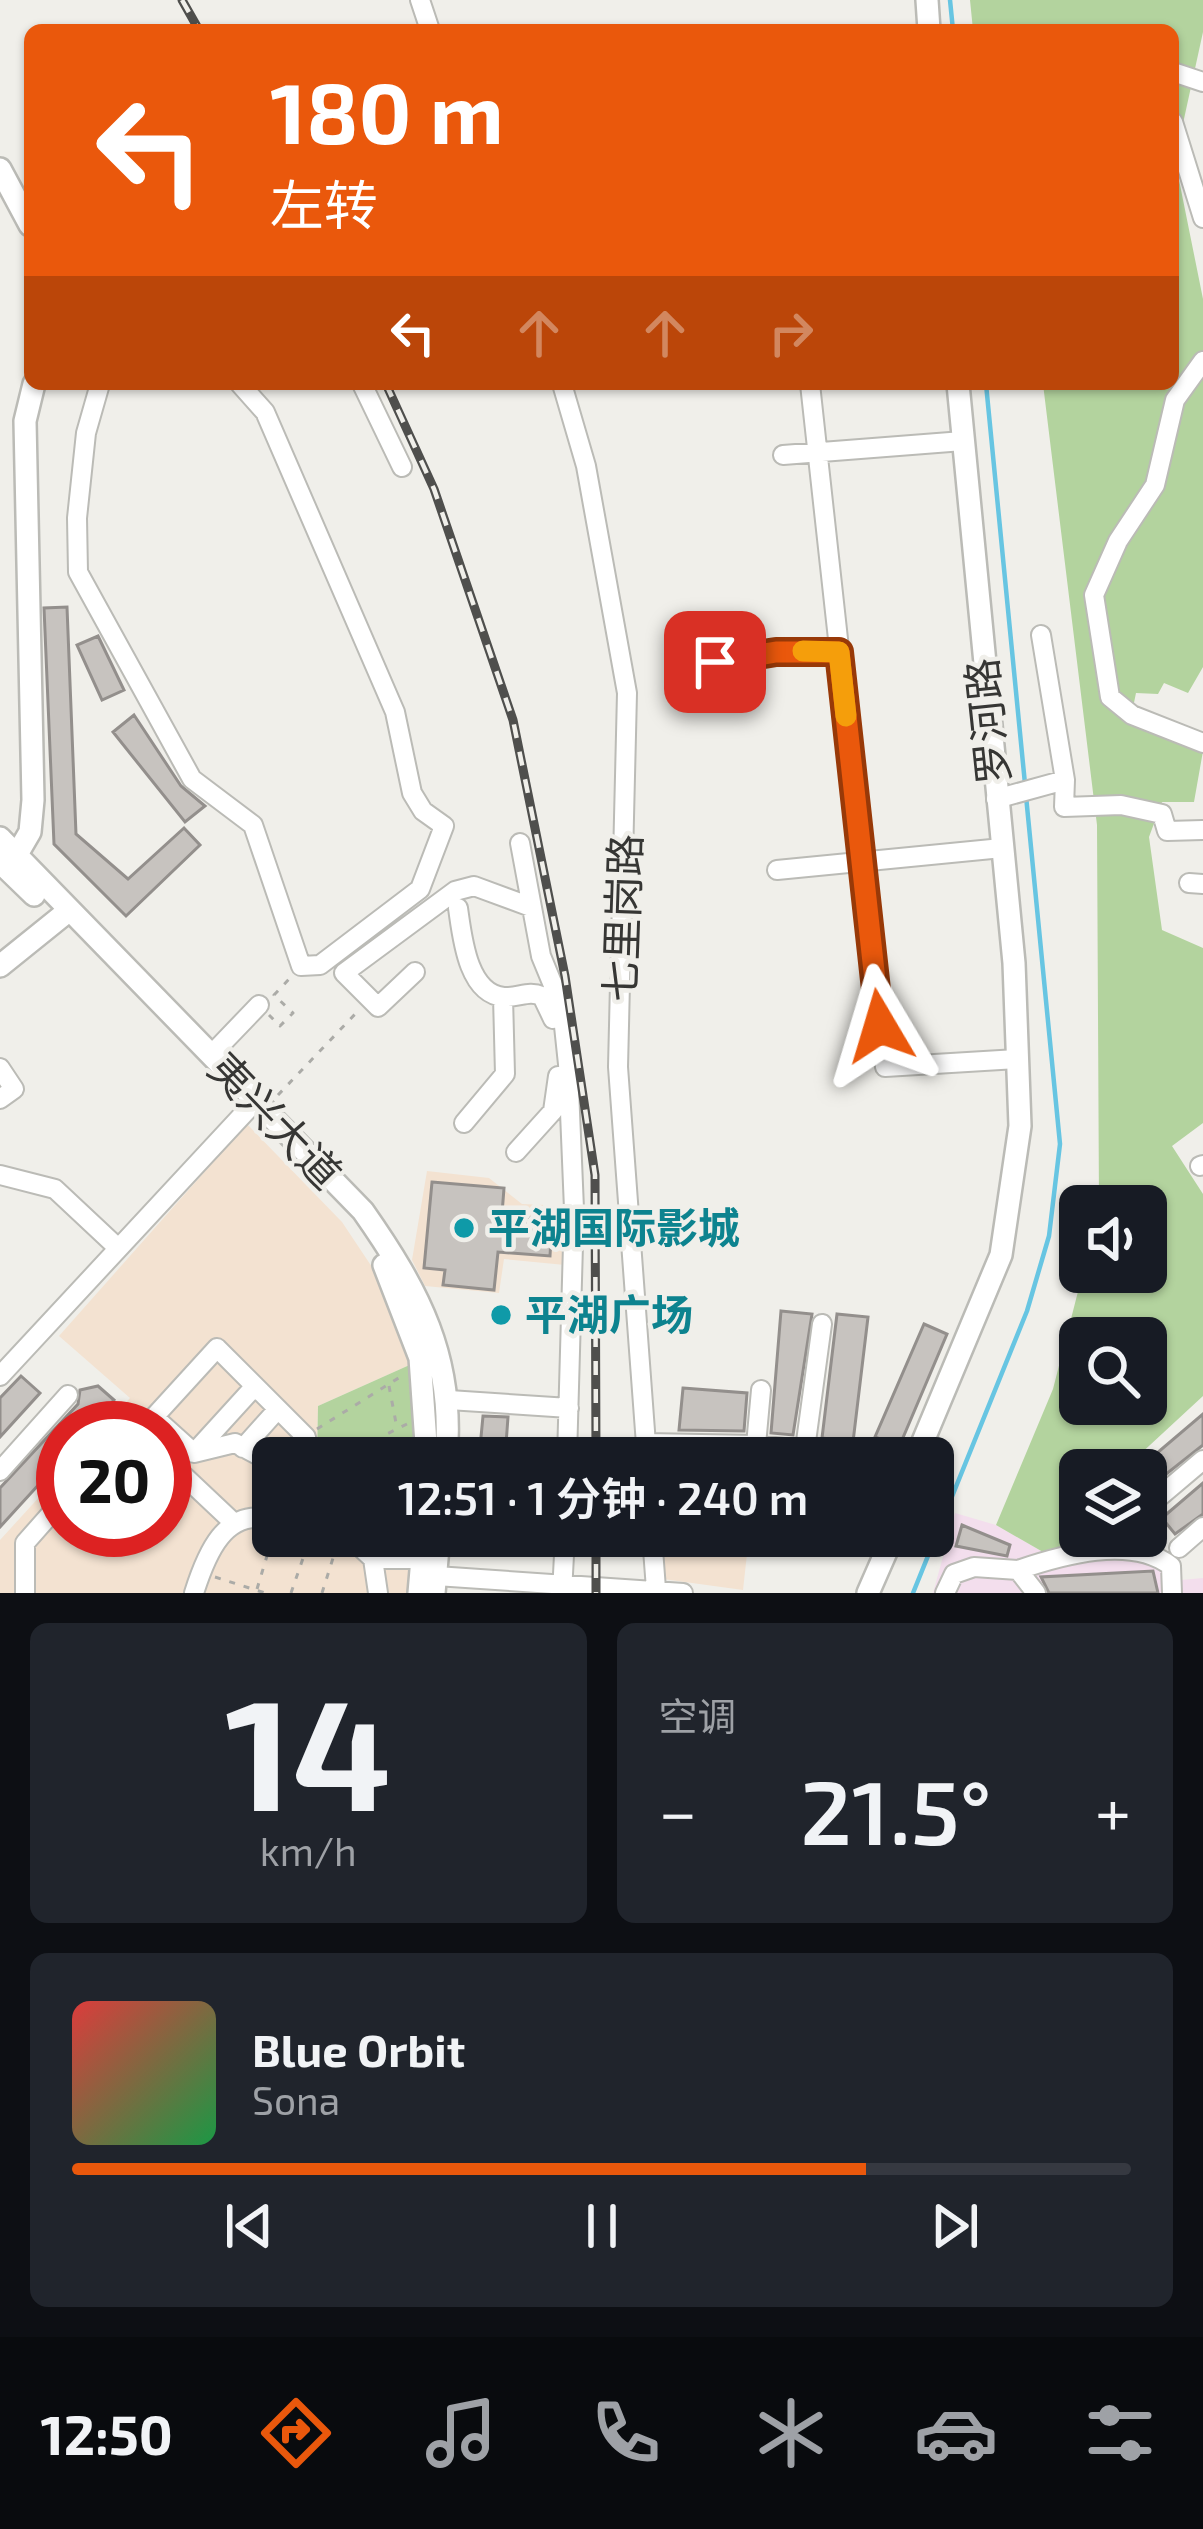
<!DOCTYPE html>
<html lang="zh">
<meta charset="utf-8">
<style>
body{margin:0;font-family:"Exo 2","Noto Sans SC",sans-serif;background:#20242c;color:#f1f3f6;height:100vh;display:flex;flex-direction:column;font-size:45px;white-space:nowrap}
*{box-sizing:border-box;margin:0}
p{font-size:39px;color:#9ea1a6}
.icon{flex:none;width:66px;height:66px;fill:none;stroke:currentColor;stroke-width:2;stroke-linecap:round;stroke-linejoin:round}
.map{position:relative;height:1593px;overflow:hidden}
.drawer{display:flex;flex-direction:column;gap:30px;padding:30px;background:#0d0f14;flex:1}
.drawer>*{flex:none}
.banner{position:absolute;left:24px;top:24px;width:1155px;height:366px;border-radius:18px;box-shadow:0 3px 9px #0004;background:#ea580c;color:#fff;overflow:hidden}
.fabs{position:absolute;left:1059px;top:1185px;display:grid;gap:24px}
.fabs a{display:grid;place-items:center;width:108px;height:108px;border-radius:18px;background:#171b24;box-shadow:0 3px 9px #0004;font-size:60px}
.speed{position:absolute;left:36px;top:1401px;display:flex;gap:24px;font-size:60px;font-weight:700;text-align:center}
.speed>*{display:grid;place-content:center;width:156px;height:156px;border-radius:50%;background:#171b24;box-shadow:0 3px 9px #0004;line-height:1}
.speed .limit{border:18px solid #d22;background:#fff;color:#111}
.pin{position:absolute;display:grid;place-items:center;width:102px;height:102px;color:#fff;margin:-51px;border-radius:24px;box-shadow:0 6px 18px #0006}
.me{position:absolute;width:132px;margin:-66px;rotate:353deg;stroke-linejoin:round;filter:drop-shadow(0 0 9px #0008)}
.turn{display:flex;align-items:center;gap:42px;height:252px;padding:0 48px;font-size:54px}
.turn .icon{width:156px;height:156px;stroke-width:2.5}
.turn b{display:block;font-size:84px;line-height:102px}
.lanes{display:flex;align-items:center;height:114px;padding:0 48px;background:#0003;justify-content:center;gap:60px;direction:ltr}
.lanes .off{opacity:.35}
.big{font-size:90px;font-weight:600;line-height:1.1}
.drawer .widget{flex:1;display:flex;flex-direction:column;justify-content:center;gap:18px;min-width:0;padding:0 42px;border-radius:18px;background:#20242c}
.drawer .dial{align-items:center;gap:0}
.dial b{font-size:156px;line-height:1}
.song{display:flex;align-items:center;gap:36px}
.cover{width:144px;height:144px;border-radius:18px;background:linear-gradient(135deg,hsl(0 70% 55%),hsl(140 70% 35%))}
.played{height:12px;border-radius:6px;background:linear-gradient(90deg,#ea580c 75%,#363941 75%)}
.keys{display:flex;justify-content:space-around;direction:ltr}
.heat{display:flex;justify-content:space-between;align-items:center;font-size:66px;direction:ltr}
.drawer .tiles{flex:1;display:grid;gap:30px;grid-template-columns:1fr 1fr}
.widget:last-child{grid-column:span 2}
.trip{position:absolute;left:252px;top:1437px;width:702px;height:120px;border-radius:18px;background:#171b24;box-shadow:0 3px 9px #0004;font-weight:600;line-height:120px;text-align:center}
.menu{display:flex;height:192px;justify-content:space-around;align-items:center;background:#090b0e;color:#9ea1a6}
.menu .icon{width:84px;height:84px}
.menu .current{color:#ea580c}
.menu b{font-size:54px;color:#f1f3f6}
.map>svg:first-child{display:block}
.commercial{fill:#f3e2d1}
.medical{fill:#f3deed}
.green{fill:#b3d39e;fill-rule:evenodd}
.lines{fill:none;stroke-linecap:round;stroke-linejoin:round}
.stream{stroke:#67c5e2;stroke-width:4.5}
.building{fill:#c7c3bf;stroke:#938f8c;stroke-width:3}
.minor-casing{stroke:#bbbbb6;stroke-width:22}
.major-casing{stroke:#bbbbb6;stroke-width:26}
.path{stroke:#ababa7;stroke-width:3;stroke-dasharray:6 9;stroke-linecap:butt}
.minor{stroke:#fff;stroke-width:18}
.major{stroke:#fff;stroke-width:21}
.rail-casing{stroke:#4f4f4d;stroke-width:9}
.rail{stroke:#f0efea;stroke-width:4.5;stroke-dasharray:14;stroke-linecap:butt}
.route-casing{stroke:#983908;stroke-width:30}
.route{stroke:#ea580c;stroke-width:21}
.slow{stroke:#f59e0b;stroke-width:21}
.culture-dot{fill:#0f9aa8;stroke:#f0efea;stroke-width:4.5}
.labels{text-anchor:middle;stroke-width:9;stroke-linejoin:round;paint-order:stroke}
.street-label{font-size:42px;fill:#363634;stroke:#f0efea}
.culture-label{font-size:42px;font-weight:bold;fill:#0d838f;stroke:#f0efea;text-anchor:start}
</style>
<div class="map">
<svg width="1203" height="1593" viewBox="0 0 1203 1593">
<rect width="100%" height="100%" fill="#f0efea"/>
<path class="commercial" d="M247 1124 342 1222 382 1282 414 1363 318 1406 317 1458H273V1536H360L384 1551 418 1546 413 1593H0V1540L63 1471V1530H165V1428H103L130 1398 59 1336Z
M427 1171 489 1178 522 1204 568 1206 565 1265 504 1259 499 1293 425 1286 412 1260Z
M660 1536H749L743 1590 663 1579Z"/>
<path class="medical" d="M955 1513 996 1525 1043 1552 1114 1539 1144 1544 1172 1560 1181 1580 1203 1578V1593H933Z"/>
<path class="green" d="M970 0H1203V32L1175 160 1203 299V667L1188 693 1164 683 1158 694 1136 693 1130 722 1203 751 1194 802H1162L1149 837 1162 930 1203 948V1123L1172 1146 1203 1194V1396L1123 1470H1080V1536L1114 1539 1043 1552 996 1525 1053 1389 1083 1272H1146V1206H1099L1097 825 1043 384H1173V30H973ZM1080 1338H1146V1404H1080Z
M414 1363 420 1458H317L318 1406Z"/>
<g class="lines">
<path class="stream" d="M950 0 953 30
M986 384 1025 784
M913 1593 1027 1311 1049 1236 1060 1144 1026 796"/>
</g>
<path class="building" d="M67 607 76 834 128 879 184 828 200 845 126 916 54 844 44 608Z
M98 636 124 690 102 700 77 645Z
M134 715 181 786 205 806 185 822 113 732Z
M432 1182 504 1188 502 1214 552 1220 550 1256 498 1252 494 1290 443 1285 445 1270 424 1268Z
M781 1311 812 1314 793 1435 771 1433Z
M837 1314 868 1317 853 1442 822 1438Z
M924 1324 947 1334 899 1447 875 1437Z
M21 1376 40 1393 0 1437V1398Z
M98 1386 114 1400 90 1428H63V1458L0 1527V1488L78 1404 80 1390Z
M683 1388 747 1393 744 1431 679 1430Z
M1203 1414V1445L1146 1490V1470H1137Z
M483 1416 508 1417 505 1458H479Z
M1203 1483V1514L1175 1534 1162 1518Z
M962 1525 1010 1545 1007 1556 956 1546Z
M1153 1571 1158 1593H1049L1041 1577Z"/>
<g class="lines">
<defs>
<path id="minor" d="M420 0 430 30
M1173 72 1203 82
M1173 122 1203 218
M1203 361 1175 400 1155 485 1118 541 1094 595 1110 697 1132 715 1203 743
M100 384 86 433 77 518 78 572 192 779 253 825 301 966 320 965 420 889 444 826 423 811 412 793 395 712 265 412 240 384
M362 384 402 467
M562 384 586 466 627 693 618 1067 647 1458
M810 384 885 1067 1017 1059
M783 455 963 441
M1041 635 1065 780 1064 807 1121 805 1162 814 1167 831 1203 830
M682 680C732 654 783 650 839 652
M996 799 1065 780
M520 843 541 956 562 1007 568 1064 574 1209 567 1458
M777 870 1002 848
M1189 883 1203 884
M458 908C462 935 467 994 504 997 519 998 528 990 542 996L553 1019
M415 972 378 1007 344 973 455 891 474 886 531 907
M212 1054 259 1005
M0 1068 14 1089 0 1099
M464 1123 505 1074 503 997
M516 1152 553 1111 558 1076
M1200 1166 1203 1165
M0 1175 55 1189 118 1248
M0 1376 249 1108
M449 1400 569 1408
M128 1428H134
M646 1443 756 1445 868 1457
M756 1445 761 1390
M243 1448 278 1409
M805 1449 822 1324
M194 1453 255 1386
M165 1458 234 1523
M273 1463 235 1443 194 1453 154 1417 217 1348 306 1437 308 1458
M0 1471 68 1395
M1146 1508 1203 1460
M326 1536 358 1545 373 1559 378 1593
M652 1536 656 1589
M1179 1548 1203 1527
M373 1559H423
M1018 1570C1062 1555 1131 1535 1171 1566L1172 1593
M436 1576 683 1593
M25 1593V1543L63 1500
M194 1593C206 1555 225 1506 273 1520
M562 1593 565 1536
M945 1593 954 1574 974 1567 1018 1570 1036 1593"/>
<path id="major" d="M927 0 929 30
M0 169 30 225
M0 838 363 1211C419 1291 455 1358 446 1458
M16 856 30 832 33 800 25 421 34 384
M0 862 34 895
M0 966 67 912
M384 1265 420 1358 427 1458
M916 1458 1001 1255 1020 1126 1014 963 958 384
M419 1593 424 1536
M434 1593 439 1536
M868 1593 893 1536"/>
</defs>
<use href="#minor" class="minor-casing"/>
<use href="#major" class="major-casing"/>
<path class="path" d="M269 1015 280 1026 293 1013 274 995 291 977
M278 1095 358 1011
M389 1386 396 1423
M317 1429 405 1374
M321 1455 339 1451 353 1458
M373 1458 383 1436 407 1424
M215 1577 265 1593
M257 1589 273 1536
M291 1593 310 1538
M322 1593 334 1555"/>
<use href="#minor" class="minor"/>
<use href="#major" class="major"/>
<defs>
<path id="rail" d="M182 0 199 30
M386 384 434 489 513 720 565 976 595 1175 596 1458
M596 1536V1593"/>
</defs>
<use href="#rail" class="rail-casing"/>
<use href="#rail" class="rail"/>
</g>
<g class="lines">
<defs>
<path id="route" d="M715 662 776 652H839L880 1026"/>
</defs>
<use href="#route" class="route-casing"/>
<use href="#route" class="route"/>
<path class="slow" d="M803 651 839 652 846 716"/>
</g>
<g class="culture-dot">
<circle cx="464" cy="1228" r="12"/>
<circle cx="501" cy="1315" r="12"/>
</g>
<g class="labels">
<g class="street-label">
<text transform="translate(988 721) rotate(-96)" y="15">罗河路</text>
<text transform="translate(623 918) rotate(-88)" y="15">七里岗路</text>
<text transform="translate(275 1121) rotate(46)" y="15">夷兴大道</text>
</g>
<g class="culture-label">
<text x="488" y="1243">平湖国际影城</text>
<text x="525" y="1330">平湖广场</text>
</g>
</g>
</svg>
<div class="fabs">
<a><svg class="icon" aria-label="sound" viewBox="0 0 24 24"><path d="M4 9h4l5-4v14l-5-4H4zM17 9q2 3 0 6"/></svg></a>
<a><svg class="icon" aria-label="search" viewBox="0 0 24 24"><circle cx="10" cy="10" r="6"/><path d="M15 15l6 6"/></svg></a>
<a><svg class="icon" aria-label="layers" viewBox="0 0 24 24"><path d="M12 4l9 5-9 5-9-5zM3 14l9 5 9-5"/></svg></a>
</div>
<div class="speed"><div class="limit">20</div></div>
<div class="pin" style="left:715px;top:662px;background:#d93025"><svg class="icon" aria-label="arrive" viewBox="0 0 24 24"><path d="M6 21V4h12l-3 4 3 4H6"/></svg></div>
<svg class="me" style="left:880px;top:1026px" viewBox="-20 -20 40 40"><path d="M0-17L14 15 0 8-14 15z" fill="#ea580c" stroke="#fff" stroke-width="4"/></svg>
<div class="trip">12:51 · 1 分钟 · 240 m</div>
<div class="banner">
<div class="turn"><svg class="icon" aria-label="left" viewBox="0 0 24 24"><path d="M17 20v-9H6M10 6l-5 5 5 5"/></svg><div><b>180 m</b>左转</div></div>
<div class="lanes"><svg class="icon" aria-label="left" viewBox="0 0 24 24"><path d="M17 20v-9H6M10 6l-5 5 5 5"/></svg><svg class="icon off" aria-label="ahead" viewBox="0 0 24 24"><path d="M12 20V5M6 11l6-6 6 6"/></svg><svg class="icon off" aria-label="ahead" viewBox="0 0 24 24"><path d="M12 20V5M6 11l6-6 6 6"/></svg><svg class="icon off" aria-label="right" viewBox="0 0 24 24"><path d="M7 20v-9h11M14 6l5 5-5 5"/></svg></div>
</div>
</div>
<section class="drawer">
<div class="tiles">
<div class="widget dial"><b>14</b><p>km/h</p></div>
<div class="widget"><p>空调</p>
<div class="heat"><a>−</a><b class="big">21.5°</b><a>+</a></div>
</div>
<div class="widget">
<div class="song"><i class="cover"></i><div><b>Blue Orbit</b><p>Sona</p></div></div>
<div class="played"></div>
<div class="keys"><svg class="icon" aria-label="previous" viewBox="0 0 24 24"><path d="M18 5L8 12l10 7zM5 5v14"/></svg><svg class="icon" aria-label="pause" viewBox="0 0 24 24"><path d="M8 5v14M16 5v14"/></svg><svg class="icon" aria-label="next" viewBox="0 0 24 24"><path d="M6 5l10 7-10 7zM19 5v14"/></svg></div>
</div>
</div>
</section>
<nav class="menu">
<b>12:50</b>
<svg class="icon current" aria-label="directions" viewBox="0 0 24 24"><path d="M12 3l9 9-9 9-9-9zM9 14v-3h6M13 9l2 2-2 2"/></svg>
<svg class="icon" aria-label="music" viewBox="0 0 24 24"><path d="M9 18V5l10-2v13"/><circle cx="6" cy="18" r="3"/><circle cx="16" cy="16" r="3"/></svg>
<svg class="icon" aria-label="phone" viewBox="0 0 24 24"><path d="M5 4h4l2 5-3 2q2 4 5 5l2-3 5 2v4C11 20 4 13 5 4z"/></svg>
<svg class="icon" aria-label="climate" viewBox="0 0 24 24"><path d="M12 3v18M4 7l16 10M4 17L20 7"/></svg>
<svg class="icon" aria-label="car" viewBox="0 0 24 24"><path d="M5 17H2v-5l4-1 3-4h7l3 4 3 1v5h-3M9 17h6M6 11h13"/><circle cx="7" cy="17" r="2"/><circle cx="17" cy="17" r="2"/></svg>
<svg class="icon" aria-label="filters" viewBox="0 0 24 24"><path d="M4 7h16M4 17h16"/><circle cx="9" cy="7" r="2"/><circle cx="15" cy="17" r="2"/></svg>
</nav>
